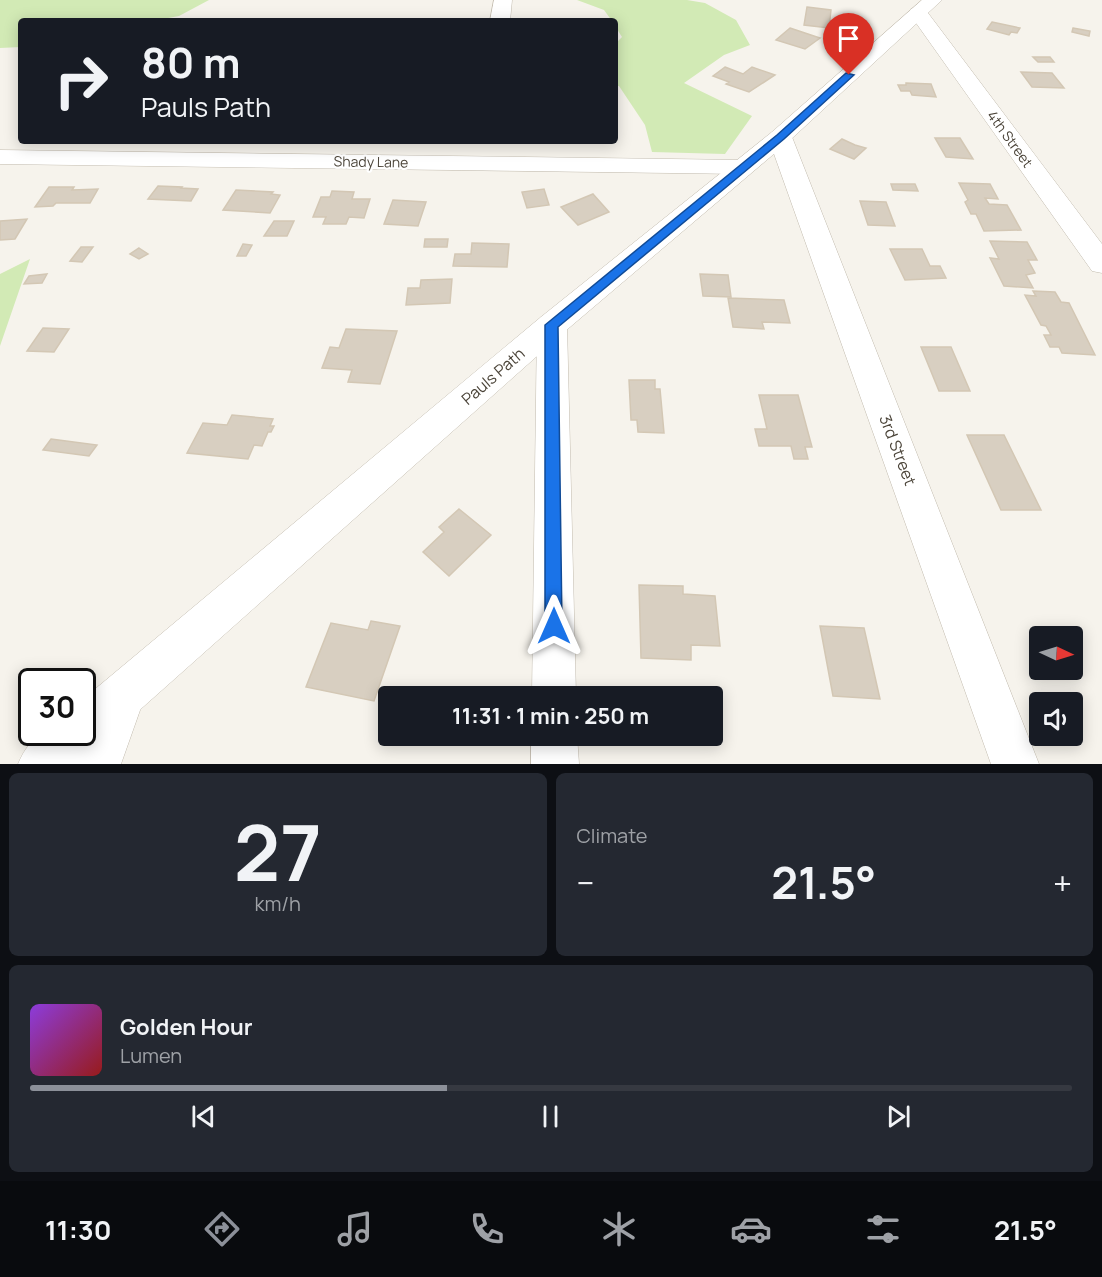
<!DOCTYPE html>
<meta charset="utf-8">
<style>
body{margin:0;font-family:Manrope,sans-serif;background:#242831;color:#f1f3f6;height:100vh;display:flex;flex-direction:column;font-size:22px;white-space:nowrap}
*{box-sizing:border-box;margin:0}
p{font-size:20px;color:#9ea1a6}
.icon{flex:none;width:33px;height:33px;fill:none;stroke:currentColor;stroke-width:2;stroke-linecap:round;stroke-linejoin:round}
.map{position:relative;height:764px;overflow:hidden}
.drawer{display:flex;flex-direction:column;gap:9px;padding:9px;background:#0d0f14;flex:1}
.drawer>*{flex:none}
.banner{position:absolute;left:18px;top:18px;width:600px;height:126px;border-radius:6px;box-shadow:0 3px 15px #0003;background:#171b24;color:#f1f3f6;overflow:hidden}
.needle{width:39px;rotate:94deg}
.fabs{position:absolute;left:1029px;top:626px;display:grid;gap:12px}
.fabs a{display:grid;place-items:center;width:54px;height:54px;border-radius:6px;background:#171b24;box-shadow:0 3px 15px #0003;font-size:30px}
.speed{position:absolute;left:18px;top:668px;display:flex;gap:12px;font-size:30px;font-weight:700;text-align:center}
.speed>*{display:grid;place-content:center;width:78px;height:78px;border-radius:50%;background:#171b24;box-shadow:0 3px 15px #0003;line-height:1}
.speed .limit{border:3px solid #111;border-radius:9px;background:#fff;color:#111}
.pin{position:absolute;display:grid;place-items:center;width:51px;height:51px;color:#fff;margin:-62px -26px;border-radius:50% 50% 50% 0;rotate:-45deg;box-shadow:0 0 6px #0007}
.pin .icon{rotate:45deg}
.me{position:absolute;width:66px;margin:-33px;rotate:0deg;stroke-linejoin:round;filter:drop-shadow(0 0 4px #0008)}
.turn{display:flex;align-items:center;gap:21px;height:126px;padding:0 24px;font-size:27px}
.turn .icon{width:78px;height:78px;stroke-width:2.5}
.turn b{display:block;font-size:42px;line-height:51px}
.big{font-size:45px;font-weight:700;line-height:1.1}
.drawer .widget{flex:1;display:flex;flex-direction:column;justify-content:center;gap:9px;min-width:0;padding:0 21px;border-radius:9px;background:#242831}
.drawer .dial{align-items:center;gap:0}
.dial b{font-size:78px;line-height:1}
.song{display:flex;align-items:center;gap:18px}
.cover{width:72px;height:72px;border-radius:9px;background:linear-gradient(135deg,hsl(270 70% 55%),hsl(0 70% 35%))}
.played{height:6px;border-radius:3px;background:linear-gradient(90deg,#8c9099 40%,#363941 40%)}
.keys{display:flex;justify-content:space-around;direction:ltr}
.heat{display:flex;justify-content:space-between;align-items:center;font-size:33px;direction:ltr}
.drawer .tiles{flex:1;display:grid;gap:9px;grid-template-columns:1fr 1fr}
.widget:last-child{grid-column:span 2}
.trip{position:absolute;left:378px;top:686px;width:345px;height:60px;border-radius:6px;background:#171b24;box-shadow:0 3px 15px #0003;font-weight:700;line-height:60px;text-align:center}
.tabs{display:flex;height:96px;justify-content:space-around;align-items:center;background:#090b0e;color:#9ea1a6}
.tabs .icon{width:42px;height:42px}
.tabs .selected{color:#8c9099}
.tabs b{font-size:27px;color:#f1f3f6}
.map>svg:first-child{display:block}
.green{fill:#d2eab5}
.building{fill:#d8cfc1;stroke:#d3c7b4;stroke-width:1.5}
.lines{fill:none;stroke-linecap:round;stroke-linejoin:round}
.minor-casing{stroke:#c2bbae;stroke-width:1}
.tertiary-casing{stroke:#c2bbae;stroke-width:1}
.minor{fill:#fff;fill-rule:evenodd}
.tertiary{fill:#fff;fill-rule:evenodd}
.route{fill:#1a73e8;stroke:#114b97;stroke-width:1.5}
.labels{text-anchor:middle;stroke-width:4.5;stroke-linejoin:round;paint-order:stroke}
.far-street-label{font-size:14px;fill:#4b4439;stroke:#fff}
.street-label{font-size:16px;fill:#4b4439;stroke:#fff}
</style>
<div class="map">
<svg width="1102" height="764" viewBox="0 0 1102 764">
<rect width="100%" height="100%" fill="#f6f3ec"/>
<path class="green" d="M0 0H209L179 16 152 21H21V47L0 48Z
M577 0H687L705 3 736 20 750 45 724 55 684 83 752 116 725 154 652 152 645 125 619 86H615V44L622 37 615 26V21H612L604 10Z
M30 259 0 346V274Z"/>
<path class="building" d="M807 7 831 10 829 28 804 25Z
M992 22 1020 28 1017 33 1011 32 1009 35 987 29Z
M790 28 820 38 805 49 776 40Z
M1073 28 1090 31 1089 36 1072 32Z
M1033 57H1050L1054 62H1038Z
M725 67 743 74 752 67 775 75 749 92 726 84 729 82 713 76Z
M1021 72 1052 73 1064 88 1032 87Z
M906 83 931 84 936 97 912 95 910 91H901L898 85H906Z
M935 138H960L973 159 946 157Z
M842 139 855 145 866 148 854 159 830 149Z
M959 183 990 184 998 199 985 198 989 204 1007 205 1021 230 984 231 976 214H971L965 202 968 200Z
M891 184H915L918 191 893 190Z
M158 186 182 187 181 188 198 189 191 201 148 199Z
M49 187H74L72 190 98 189 90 203H56L53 206 35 207Z
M544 189 549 205 527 208 522 192Z
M236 190 273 192 271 194 280 195 270 213 223 210Z
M332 191 354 192 352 199H370L364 218 349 217 346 224H323L326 217H313L321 197H330Z
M593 194 609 212 578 225 561 207Z
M393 200 426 202 418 226 384 224Z
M860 201 886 202 895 226 868 225Z
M27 219 15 239 0 240V221Z
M274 221H294L287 236H264Z
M425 239H448L447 247H424Z
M990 241 1027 242 1037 260H1028L1035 273 1026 275 1033 288 1004 286 990 258 999 259Z
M472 243 509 244 507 267 453 266 455 254H471Z
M243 244 252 245 246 256H237Z
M81 247H93L82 262 70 261Z
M139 248 148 254 139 259 130 254Z
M890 249H922L930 266H940L946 278 905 280Z
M47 274 42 283 24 284 29 276Z
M700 274 728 275 731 297 703 296Z
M452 279 450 303 406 305 408 288H420L421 280Z
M1033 291 1055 292 1061 302 1069 303 1095 355 1062 353 1059 347H1050L1044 335H1051L1046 326 1041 325 1025 295 1036 296Z
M728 298 784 300 790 323 762 322 764 329 733 327Z
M43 328 69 329 54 352 27 351Z
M346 329 397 331 380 384 348 382 352 370 322 368 330 347 339 348Z
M921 347H951L970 391H939Z
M629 380H655V389H660L664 433 638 432 637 420H631Z
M759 395H798L812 447H805L808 459H794L791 446H759L755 429H767Z
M232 415 273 419 270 426H274L271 432H268L262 446 254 445 248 459 187 453 203 423 227 425Z
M967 435H1004L1041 510H1001Z
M51 439 97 445 89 456 43 450Z
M459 509 491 535 449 576 423 552 444 532 439 527Z
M639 585 683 586V594L715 596 720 646 691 645V660L641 658Z
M371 621 400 626 374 701 306 687 331 623 368 630Z
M820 626 864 628 880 699 833 696Z"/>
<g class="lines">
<defs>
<path id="minor" d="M494 0H512L510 21H490Z
M918 7 925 9 1102 244V273L1092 271 909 13 911 9Z
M780 130 788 132 792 137 1039 764H991L768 137 772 132Z
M0 150 743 160 752 162 755 167 752 172 743 174 0 164Z
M552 314 563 317 567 325 576 696H532L537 325 541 317Z
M121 676 137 683 144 699 121 764H73L105 683Z
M531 735H577L579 764H531Z"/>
<path id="tertiary" d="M922 0H942L788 142 563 333 97 748 79 764H18C33 729 49 732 82 732V700L541 317 772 132Z"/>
</defs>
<use href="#minor" class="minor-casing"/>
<use href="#tertiary" class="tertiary-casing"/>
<use href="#minor" class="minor"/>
<use href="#tertiary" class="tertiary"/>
</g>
<path class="route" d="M846 73 854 75 784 139 558 327 562 626 560 632 554 635 547 632 545 626V325L777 135Z"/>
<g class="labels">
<g class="far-street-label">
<text transform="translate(1010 139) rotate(54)" y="5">4th Street</text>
<text transform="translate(371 162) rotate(1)" y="5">Shady Lane</text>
</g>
<g class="street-label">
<text transform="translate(493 376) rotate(-41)" y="6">Pauls Path</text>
<text transform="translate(898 450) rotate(69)" y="6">3rd Street</text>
</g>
</g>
</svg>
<div class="fabs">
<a><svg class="needle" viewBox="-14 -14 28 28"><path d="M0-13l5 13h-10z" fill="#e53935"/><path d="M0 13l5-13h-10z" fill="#9ea1a6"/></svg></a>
<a><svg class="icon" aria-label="sound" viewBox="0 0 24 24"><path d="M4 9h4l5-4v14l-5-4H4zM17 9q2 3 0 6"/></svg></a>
</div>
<div class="speed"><div class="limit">30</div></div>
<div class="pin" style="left:849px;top:75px;background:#d93025"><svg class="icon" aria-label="arrive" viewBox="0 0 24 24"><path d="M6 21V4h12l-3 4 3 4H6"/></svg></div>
<svg class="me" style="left:554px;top:626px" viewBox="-20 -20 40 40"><path d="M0-17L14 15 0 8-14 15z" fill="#1a73e8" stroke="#fff" stroke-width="4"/></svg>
<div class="trip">11:31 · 1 min · 250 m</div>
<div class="banner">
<div class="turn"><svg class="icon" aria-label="right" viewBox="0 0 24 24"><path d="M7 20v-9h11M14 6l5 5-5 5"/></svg><div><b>80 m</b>Pauls Path</div></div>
</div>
</div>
<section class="drawer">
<div class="tiles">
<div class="widget dial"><b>27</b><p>km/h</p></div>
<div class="widget"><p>Climate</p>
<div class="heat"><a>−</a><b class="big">21.5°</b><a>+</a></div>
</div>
<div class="widget">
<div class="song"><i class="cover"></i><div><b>Golden Hour</b><p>Lumen</p></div></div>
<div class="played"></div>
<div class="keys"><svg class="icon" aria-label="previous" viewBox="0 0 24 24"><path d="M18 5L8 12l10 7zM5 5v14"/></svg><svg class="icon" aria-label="pause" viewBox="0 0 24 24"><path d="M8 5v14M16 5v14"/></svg><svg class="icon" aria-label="next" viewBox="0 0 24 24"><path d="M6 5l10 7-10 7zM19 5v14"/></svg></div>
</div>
</div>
</section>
<nav class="tabs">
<b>11:30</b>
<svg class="icon selected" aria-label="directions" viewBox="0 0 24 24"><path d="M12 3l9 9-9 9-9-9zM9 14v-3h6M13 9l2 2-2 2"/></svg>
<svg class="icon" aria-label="music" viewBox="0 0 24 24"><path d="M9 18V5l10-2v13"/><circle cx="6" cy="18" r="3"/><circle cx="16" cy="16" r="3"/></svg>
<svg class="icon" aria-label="phone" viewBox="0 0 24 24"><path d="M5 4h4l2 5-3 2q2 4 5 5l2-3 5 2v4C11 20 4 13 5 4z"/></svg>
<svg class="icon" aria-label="climate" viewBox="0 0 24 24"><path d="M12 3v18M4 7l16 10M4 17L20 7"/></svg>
<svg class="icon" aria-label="car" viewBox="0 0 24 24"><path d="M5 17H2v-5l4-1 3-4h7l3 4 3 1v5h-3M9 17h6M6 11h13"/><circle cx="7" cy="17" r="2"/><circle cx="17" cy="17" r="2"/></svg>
<svg class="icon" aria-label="filters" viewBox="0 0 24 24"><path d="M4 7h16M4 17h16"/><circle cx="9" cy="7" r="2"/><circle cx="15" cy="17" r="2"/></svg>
<b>21.5°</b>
</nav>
